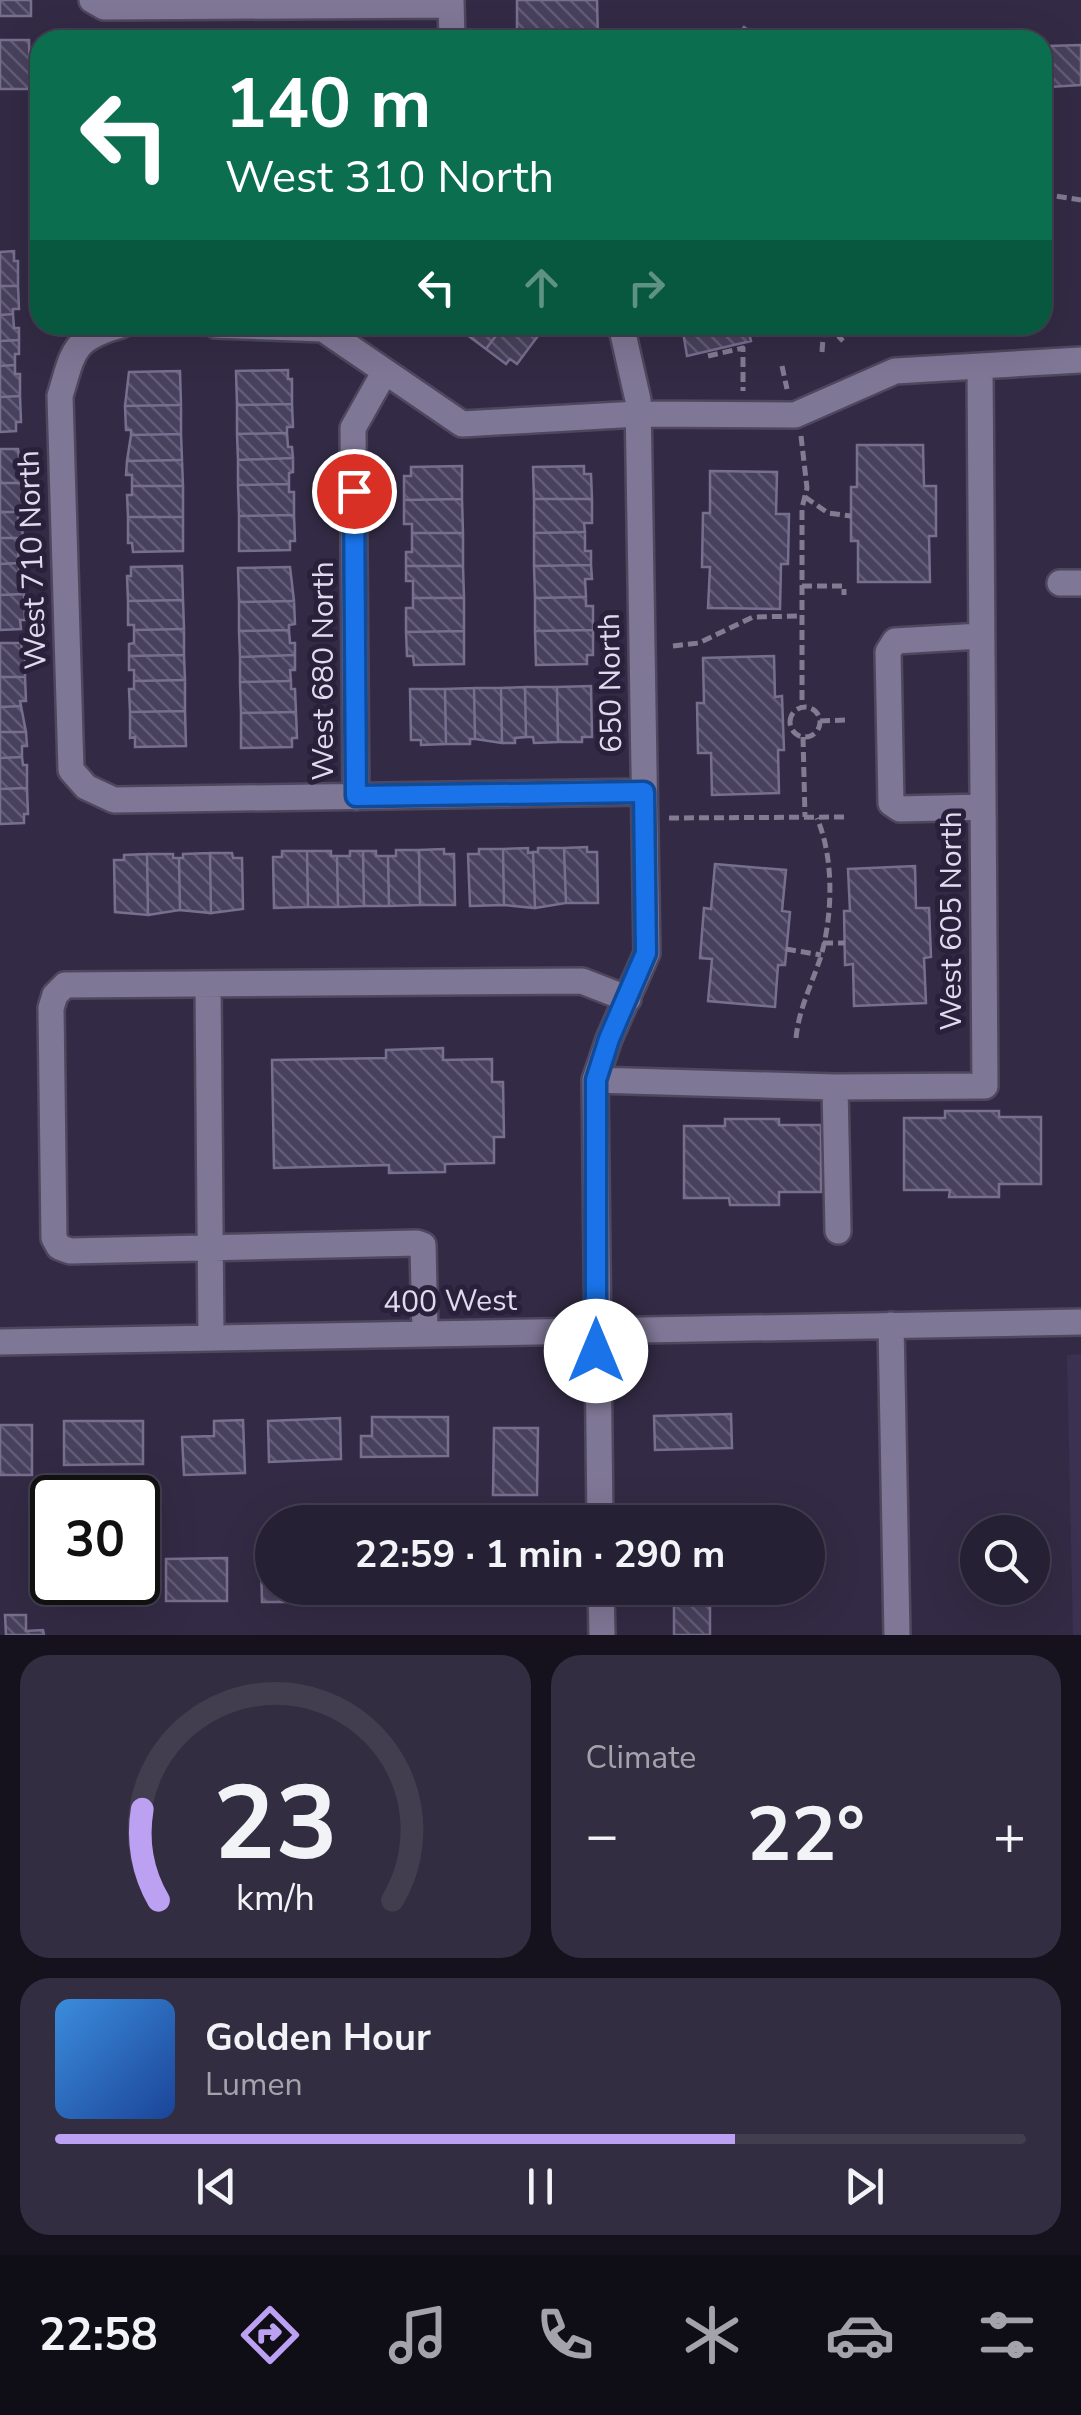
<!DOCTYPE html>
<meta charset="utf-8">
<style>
body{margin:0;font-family:"Nunito Sans",sans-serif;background:#322d40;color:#f1f3f6;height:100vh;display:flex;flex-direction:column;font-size:38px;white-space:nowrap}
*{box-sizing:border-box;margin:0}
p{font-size:32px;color:#a4a3ac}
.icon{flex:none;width:55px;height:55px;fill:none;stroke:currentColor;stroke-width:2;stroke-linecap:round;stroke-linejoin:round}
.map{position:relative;height:1635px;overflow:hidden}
.details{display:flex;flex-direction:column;gap:20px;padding:20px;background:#15121d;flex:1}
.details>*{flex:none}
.hud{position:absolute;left:30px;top:30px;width:1022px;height:305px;border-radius:30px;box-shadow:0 10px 40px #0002,0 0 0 2px #423e4f;background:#0b6e4f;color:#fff;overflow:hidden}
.buttons{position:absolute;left:960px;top:1515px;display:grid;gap:20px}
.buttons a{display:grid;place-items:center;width:90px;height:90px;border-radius:50%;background:#262034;box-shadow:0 10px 40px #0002,0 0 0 2px #423e4f;font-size:50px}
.speed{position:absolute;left:30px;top:1475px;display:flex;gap:20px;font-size:50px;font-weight:700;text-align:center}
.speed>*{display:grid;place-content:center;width:130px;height:130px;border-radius:50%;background:#262034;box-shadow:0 10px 40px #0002,0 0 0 2px #423e4f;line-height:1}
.speed .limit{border:5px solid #111;border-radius:15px;background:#fff;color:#111}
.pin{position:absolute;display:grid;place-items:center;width:85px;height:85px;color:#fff;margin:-42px;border:5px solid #fff;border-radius:50%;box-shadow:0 2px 10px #0007}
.me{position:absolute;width:110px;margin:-55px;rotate:0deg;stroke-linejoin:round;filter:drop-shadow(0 0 8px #0008)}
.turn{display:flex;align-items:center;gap:35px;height:210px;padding:0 30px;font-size:45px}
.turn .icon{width:130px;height:130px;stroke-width:2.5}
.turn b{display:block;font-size:70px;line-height:85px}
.lanes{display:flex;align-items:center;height:95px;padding:0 30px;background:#0003;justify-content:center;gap:50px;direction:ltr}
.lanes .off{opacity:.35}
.big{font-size:75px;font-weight:700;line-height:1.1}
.details .card{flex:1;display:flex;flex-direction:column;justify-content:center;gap:15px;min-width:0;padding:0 35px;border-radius:30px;background:#322d40}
.details .dial{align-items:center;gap:0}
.dial svg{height:260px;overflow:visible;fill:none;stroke:#423e4f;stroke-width:7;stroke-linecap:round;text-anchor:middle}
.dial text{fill:#f1f3f6;stroke:none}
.song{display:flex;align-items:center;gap:30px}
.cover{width:120px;height:120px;border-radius:15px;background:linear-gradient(135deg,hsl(210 70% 55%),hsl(220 70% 35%))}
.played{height:10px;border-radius:5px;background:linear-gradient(90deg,#bca0f2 70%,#423e4f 70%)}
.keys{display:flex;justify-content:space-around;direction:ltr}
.heat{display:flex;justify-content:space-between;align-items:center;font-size:55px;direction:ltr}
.details .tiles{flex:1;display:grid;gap:20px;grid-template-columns:1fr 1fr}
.card:last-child{grid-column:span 2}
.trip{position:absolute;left:255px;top:1505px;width:570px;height:100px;border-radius:50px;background:#262034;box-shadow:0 10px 40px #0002,0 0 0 2px #423e4f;font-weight:700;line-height:100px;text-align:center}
.dock{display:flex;height:160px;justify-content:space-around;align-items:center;background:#0f0d15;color:#a4a3ac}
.dock .icon{width:70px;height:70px}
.dock .selected{color:#bca0f2}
.dock b{font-size:45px;color:#f1f3f6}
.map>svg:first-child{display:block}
.built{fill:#3b3252}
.building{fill:url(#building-back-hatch);stroke:#776f8e;stroke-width:2.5}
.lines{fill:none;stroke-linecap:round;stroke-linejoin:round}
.minor-casing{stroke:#4e475d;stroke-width:30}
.path{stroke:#827b92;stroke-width:5;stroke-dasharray:10 5;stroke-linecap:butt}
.minor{stroke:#7f7796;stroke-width:25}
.route-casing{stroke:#114b97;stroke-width:25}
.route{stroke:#1a73e8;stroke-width:18}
.labels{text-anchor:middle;stroke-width:10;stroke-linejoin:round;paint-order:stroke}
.street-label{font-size:30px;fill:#dfdbed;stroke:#29213b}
</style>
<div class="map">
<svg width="1081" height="1635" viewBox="0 0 1081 1635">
<defs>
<pattern id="building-back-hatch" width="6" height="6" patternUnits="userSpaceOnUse" patternTransform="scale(2.5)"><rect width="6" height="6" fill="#48415d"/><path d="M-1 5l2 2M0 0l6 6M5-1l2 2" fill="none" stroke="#625c75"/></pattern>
</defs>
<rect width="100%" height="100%" fill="#332b45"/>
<path class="built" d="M1081 1354V1635H1073L1067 1355Z"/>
<path class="building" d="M0 0H31V16H0Z
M517 0H597L598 40H517Z
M744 27 762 40H734Z
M0 40H29L30 89H0Z
M1081 45V85L1050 87 1049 46Z
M14 251V261H18V286H0V252Z
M0 286H18L19 309H13V314L0 315Z
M13 314 14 328H19V340L0 341V315Z
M466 325H504L486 349 466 334 470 330Z
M504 325H546L517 364 510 359 506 364 486 349Z
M682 325H747L751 341 687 356Z
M19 340V354H15V365L0 366V341Z
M15 365V374H20V396L0 397V366Z
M288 370V379H292V404L237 405 236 371Z
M180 371 181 405 125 406 129 372Z
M20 396 21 422H16V431L0 432V397Z
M292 404 293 427H287V433L237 434V405Z
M181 405V434L131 435V430H126L125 406Z
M287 433 288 447H292L293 458 238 460 237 434Z
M181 434 182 460 127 461 131 435Z
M857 445H923L924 486H936V536H929L930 582H858V541H851V487H857Z
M0 449H18L23 483H0Z
M293 458V472L289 473V484L238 485V460Z
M182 460 183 486H132V475H126L127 461Z
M462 466V499L404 500V476H411V467Z
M584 466V474H591L592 499H534L533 467Z
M710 471 777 472 776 514H789L788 564H781L780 609 708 608 710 567H702L703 513H710Z
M0 483H23V507H17L18 512H0Z
M289 484V492H294V515L239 516 238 485Z
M132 486H183V517H128L127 495H132Z
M462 499 463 533H412V524H404V500Z
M534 499H592V523H584L585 532 534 533Z
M0 512H18V526H22L23 538H0Z
M294 515 295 541H290V550L239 551V516Z
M128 517H183V551L133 552 132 543H128Z
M585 532V551H591V565L534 566V533Z
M412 533H463V566H406V552H412Z
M0 538H23L24 552H18L19 563 0 564Z
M19 563V572H24V594L0 595V564Z
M591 565 592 579H585L586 597 535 598 534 566Z
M182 566 183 600 128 601 127 576H131V567Z
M406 566H463L464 598H413V581H406Z
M290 567 294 601 239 602 238 568Z
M24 594 25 620H20L21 629 0 630V595Z
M586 597V606H593V630L535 631V598Z
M413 598H464V631L406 632V608H413Z
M183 600 184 629 134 630V625H128V601Z
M294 601 295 624 289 625V630L239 631V602Z
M184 629V655L129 656V644L134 643V630Z
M289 630 290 643H295V655L240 657 239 631Z
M593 630V655H587V664L536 665 535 631Z
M464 631V664L414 665 413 656H407L406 632Z
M0 643H21L22 652H25V677H0Z
M184 655 185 680 134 681V670H129V656Z
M295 655V670H290L291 681 240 682V657Z
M774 656 775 697 782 696 784 750H778L779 793 712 795 711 753H698L697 703H704L703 658Z
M0 677H25L26 701H20L21 706 0 707Z
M185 680V711L130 712 129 689H134V681Z
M291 681V689H295L296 712 241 713 240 682Z
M591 686 592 737H582V742H558L557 687Z
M525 687H557L558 742 534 743 533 737H526Z
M525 687 526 737 515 738V743H502L501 688Z
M474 688H501L502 743 475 739Z
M474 688 475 739H470V744H446L445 689Z
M410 689H445L446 744 421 745V740H411Z
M21 706 26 732H0V707Z
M185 711 186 746 135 747V737L130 738V712Z
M296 712 297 738H292V747L241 748V713Z
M0 732H26L27 746H22V757L0 758Z
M22 757 23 765H27V788L0 789V758Z
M27 788 28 814H24V823L0 824V789Z
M587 847V852H597L598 903H566L564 848Z
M528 848V853L533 852 535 908 504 905 503 849Z
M538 848H564L566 903 535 908 533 852H538Z
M444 849V854H454L455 905H420L419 850Z
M479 849H503L504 905 470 906 468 854H479Z
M396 850H419L420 905 389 906 388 856H396Z
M282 851H307L308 907 274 908 273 857H282Z
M307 851H331V856H337L338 907H308Z
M350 851H363L364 906 338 907 337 856H350Z
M363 851H376V856H388L389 906H364Z
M210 853H232L233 858H242L243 909 211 913Z
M210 853 211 913 180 910 179 858H183V854Z
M147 854H173V858H179L180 910 148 915Z
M147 854 148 915 115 912 114 860H124V855Z
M715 864 786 870 782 911 790 912 785 965H778L775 1007 708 1001 712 959 700 958 704 908 711 909Z
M915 866 916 908H929L931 957 924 958 926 1003 854 1006 853 964 845 965 844 911H850L848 869Z
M443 1048V1060L492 1059V1082H503L504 1137H494V1163L445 1164V1172L389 1173V1165L274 1168 272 1060 386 1058V1050Z
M945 1111H999V1117H1041V1184H999V1197H949L950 1190H904V1118H945Z
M725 1119H779V1125H821V1192H779V1205H730L729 1198H684V1126H725Z
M731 1414 732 1448 655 1450 654 1416Z
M372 1417H448V1456L361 1457V1436H372Z
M340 1418 341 1459 269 1462 268 1421Z
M243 1420 245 1473 184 1475 182 1437 214 1436V1421Z
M64 1421H143V1464L64 1465Z
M0 1425H32V1475H0Z
M494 1428H538L537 1495H493Z
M667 1513H720V1522H667Z
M227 1558V1601H166V1559Z
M261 1564H272V1588H325V1602H262Z
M61 1582H123L124 1589 63 1597Z
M361 1588H437V1593H361Z
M486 1588H548V1592L486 1591Z
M688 1597H710V1635H674V1603H688Z
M5 1615H26V1631L43 1630 44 1635H6Z"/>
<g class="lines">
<defs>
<path id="minor" d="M92 0 104 7 451 5
M451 0 452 40
M121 325C72 339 74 350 60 396L71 770 86 787 114 800 644 792
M216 325 323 329 462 424 638 414 795 415 895 371 1081 360
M1060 583H1081
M981 636 895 641 888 652 891 803 900 809 983 807
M356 797 353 428 384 373
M208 984 211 1338
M595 1080 835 1087 985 1086 980 366
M835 1087 838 1231
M891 1325 897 1635
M425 1334 423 1245 417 1243 70 1251 59 1247 54 1238 51 1008 55 995 65 985 582 981 628 999
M0 1342 1081 1322
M600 1522 595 1080 609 1039 647 953 638 400 621 325
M601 1588 602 1635"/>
</defs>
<use href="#minor" class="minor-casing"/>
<path class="path" d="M110 40 111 37
M1042 194 1081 200
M828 325 843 341
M822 352 824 325
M708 356 743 348V391
M782 366 787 389
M801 436 807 488 802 508V707
M805 497 828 513 851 516
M802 586H844V595
M673 646 699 643 753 617 802 616
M790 722a15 15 0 1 1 30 0a15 15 0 1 1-30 0Z
M820 721 845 720
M803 737 805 817
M669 818 848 817
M823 943H845
M786 949 821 955
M796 1038C799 1008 812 984 821 956 833 913 834 858 817 818"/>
<use href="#minor" class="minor"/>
</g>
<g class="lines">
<defs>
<path id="route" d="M354 491 356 796 644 792 646 953 609 1039 596 1080V1351"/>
</defs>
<use href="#route" class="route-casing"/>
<use href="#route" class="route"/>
</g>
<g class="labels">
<g class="street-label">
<text transform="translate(32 560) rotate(-92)" y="10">West 710 North</text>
<text transform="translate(323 671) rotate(-90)" y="10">West 680 North</text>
<text transform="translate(610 683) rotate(-91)" y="10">650 North</text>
<text transform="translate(951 921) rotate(-90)" y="10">West 605 North</text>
<text transform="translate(450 1301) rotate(-1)" y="10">400 West</text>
</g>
</g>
</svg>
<div class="buttons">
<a><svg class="icon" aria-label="search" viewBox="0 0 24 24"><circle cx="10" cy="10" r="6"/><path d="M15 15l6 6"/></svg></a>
</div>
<div class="speed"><div class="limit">30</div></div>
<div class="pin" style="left:354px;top:491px;background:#d93025"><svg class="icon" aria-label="arrive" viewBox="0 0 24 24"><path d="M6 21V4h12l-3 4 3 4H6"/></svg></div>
<svg class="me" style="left:596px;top:1351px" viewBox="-20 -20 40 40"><circle r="19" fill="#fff"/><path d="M0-13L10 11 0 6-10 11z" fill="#1a73e8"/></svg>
<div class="trip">22:59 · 1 min · 290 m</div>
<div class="hud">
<div class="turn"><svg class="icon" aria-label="left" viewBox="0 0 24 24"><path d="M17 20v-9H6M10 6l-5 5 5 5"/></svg><div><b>140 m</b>West 310 North</div></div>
<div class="lanes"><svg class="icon" aria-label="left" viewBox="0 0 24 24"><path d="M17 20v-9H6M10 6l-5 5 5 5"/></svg><svg class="icon off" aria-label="ahead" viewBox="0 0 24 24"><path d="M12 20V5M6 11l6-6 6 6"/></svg><svg class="icon off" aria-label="right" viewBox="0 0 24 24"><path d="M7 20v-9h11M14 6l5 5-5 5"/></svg></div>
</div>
</div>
<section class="details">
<div class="tiles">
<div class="card dial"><svg viewBox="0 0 100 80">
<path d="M14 69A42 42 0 1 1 86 69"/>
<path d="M14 69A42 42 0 0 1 9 41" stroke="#bca0f2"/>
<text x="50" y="56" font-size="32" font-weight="700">23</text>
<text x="50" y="72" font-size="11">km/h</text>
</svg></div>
<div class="card"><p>Climate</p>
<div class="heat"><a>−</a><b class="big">22°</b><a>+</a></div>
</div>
<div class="card">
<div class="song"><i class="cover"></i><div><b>Golden Hour</b><p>Lumen</p></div></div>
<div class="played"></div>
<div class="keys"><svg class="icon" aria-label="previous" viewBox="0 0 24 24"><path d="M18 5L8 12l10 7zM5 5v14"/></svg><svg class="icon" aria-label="pause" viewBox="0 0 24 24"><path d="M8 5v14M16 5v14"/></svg><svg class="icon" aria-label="next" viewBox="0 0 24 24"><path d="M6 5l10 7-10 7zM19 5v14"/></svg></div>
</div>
</div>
</section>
<nav class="dock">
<b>22:58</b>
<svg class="icon selected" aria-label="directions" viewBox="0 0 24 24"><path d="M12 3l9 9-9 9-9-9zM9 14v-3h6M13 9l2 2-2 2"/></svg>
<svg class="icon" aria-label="music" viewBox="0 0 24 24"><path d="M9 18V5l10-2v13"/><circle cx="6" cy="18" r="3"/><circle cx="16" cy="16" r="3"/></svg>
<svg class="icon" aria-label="phone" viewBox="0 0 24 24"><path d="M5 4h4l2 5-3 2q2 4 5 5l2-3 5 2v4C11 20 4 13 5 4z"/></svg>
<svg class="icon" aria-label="climate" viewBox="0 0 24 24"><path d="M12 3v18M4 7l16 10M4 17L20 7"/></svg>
<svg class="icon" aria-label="car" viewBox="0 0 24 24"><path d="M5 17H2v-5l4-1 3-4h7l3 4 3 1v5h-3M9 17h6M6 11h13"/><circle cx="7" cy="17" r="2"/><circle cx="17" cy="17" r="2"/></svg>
<svg class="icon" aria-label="filters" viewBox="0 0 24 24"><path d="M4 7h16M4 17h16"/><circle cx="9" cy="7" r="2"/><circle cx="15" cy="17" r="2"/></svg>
</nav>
